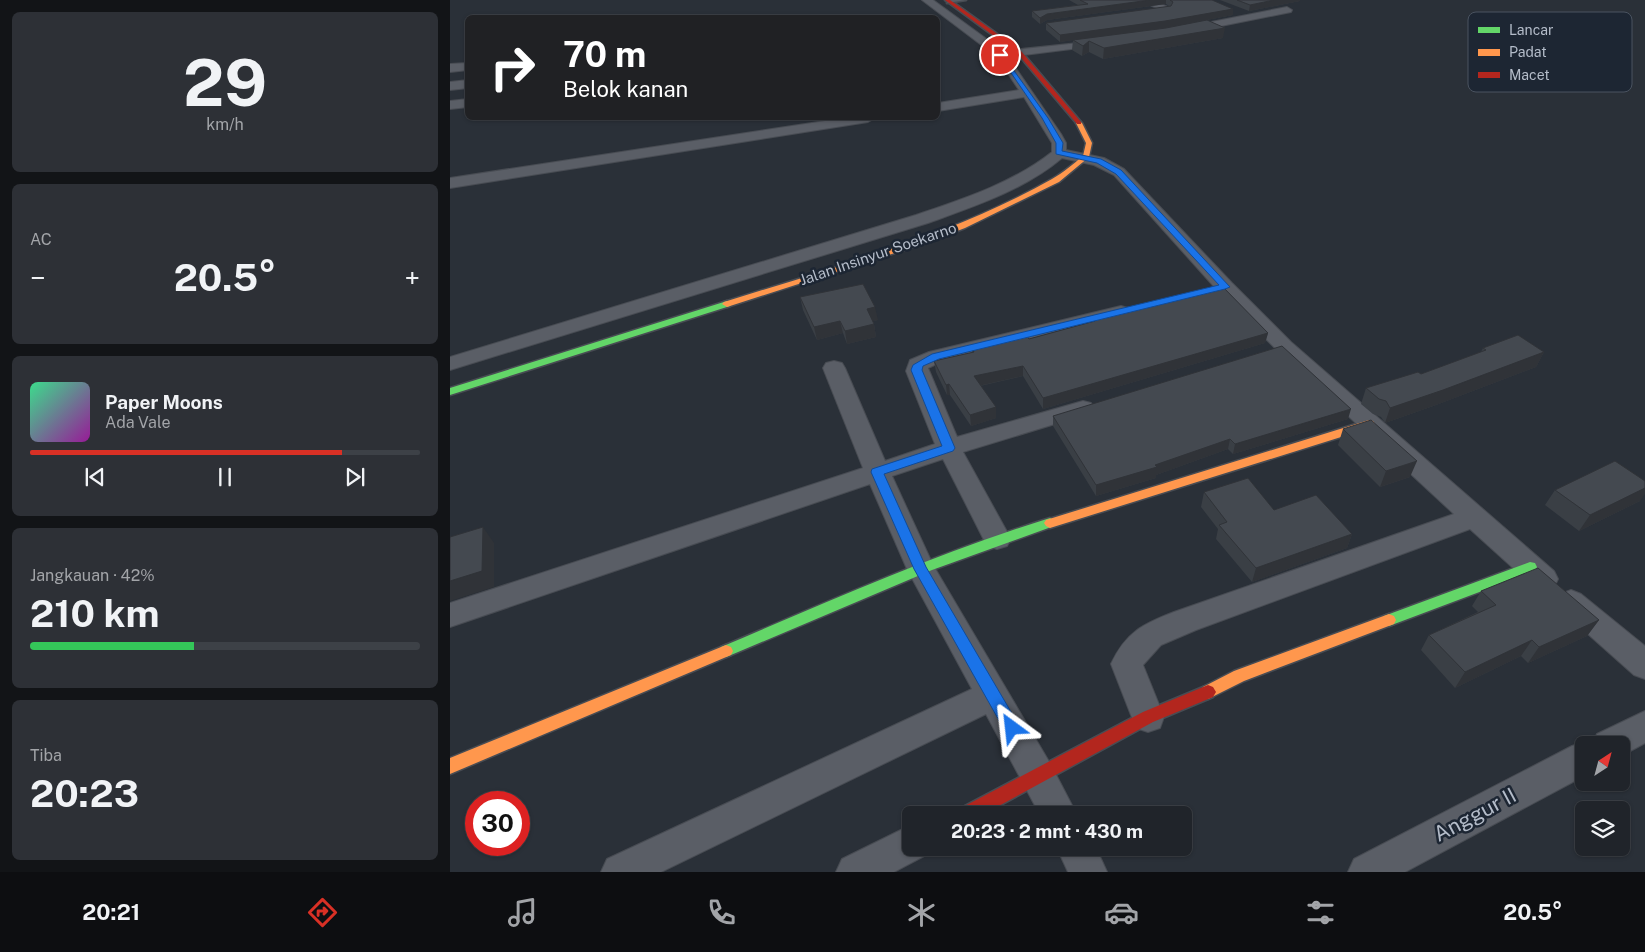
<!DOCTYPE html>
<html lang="id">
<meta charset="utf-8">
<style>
body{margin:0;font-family:"Public Sans",sans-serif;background:#2d3036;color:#f1f3f6;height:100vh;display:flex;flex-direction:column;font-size:19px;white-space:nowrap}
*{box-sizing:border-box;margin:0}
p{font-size:16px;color:#a2a4a8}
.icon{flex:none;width:28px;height:28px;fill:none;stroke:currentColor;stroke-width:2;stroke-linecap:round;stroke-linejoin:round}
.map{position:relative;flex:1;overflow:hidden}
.details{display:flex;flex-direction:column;gap:12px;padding:12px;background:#121417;width:450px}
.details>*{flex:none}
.banner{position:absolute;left:15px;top:15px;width:475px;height:105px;border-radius:8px;box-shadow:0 1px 4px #0004,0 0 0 1px #3d4147;background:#202124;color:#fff;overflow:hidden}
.needle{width:32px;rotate:36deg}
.controls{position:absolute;left:1125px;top:736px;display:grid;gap:10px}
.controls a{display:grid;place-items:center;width:55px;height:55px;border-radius:8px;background:#20242a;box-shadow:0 1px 4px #0004,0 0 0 1px #3d4147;font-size:25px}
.speed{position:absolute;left:15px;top:791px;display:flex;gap:10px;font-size:25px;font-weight:700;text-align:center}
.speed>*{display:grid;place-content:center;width:65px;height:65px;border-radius:50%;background:#20242a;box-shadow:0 1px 4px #0004,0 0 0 1px #3d4147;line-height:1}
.speed .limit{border:8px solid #d22;background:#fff;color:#111}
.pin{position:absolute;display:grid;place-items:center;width:42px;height:42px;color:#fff;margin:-21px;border:2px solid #fff;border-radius:50%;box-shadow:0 1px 5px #0007}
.me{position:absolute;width:55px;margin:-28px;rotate:330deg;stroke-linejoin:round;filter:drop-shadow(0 0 4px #0008)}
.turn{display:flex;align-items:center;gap:18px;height:105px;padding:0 15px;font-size:22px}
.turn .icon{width:65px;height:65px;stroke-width:2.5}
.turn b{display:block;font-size:35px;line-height:42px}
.big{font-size:38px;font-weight:700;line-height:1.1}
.details .card{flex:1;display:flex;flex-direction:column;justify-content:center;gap:8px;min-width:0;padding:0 18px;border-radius:8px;background:#2d3036}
.details .dial{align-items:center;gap:0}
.dial b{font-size:65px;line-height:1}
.song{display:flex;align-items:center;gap:15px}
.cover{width:60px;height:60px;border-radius:8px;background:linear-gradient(135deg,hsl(150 70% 55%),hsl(300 70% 35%))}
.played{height:5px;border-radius:2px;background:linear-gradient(90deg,#d93025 80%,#3d4147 80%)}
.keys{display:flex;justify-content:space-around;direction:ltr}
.heat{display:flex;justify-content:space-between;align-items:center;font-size:28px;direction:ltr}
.charge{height:8px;border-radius:4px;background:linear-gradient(90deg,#34c759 42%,#3d4147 0)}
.trip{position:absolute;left:452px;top:806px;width:290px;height:50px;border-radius:8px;background:#20242a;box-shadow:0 1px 4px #0004,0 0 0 1px #3d4147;font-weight:700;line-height:50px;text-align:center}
.tab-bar{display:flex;height:80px;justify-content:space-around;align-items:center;background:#0d0e11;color:#a2a4a8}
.tab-bar .icon{width:35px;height:35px}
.tab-bar .current{color:#d93025}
.tab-bar b{font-size:22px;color:#f1f3f6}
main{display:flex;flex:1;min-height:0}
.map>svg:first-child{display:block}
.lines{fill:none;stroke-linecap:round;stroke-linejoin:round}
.lane-casing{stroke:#484c53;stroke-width:3}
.street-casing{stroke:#484c53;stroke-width:2}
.fast-casing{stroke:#484c53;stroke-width:3}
.slow-casing{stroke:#484c53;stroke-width:3}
.jam-casing{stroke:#484c53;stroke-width:3}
.lane{fill:#5a5e66;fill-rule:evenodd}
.street{fill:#5a5e66;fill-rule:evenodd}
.fast{fill:#63d668;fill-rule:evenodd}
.slow{fill:#ff974d;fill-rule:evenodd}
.jam{fill:#b3261e;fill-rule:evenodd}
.wall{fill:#3a3f45}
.shaded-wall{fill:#303338}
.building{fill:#444950;stroke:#303338}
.route{fill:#1a73e8;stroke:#114b97}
.labels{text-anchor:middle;stroke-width:5;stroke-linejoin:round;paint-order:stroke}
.far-street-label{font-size:15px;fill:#b4bcc9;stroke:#1d2633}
.near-street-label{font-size:21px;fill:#b4bcc9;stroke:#1d2633}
.key{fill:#1d2633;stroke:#4a5360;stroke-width:1}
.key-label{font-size:14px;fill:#b4bcc9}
</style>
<main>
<section class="details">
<div class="card dial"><b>29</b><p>km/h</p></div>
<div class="card"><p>AC</p>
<div class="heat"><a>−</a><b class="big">20.5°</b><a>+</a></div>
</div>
<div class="card">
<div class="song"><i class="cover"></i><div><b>Paper Moons</b><p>Ada Vale</p></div></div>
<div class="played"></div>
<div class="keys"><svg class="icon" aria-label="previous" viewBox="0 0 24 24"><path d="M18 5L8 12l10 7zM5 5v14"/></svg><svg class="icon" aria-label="pause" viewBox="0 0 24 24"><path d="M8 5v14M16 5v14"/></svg><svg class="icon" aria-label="next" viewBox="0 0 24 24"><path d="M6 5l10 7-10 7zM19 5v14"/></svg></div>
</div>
<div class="card"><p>Jangkauan · 42%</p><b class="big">210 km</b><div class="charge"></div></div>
<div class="card"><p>Tiba</p><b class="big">20:23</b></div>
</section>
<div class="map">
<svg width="1195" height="872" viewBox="0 0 1195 872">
<rect width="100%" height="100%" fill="#2a3038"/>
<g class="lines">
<defs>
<path id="lane" d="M499 0H516L497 3Z"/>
<path id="street" d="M472 0H483L553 51 657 40 659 42 657 44 653 45 558 57 611 134 616 143V150L654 158 674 169 782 283 841 342 1104 571 1108 579 1104 587 1094 590 1084 587 1020 529 746 630 711 645 693 665 714 717 710 728 698 732 686 728 661 664C676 632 693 624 724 612L1004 514 827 350 768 291 664 175 644 165 612 158C574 190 525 206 478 223L0 370V357L466 215C513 199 563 183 602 152V143L574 97 488 111V103L569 90 553 66 542 53Z
M689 0H702L747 20 746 22H738Z
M837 7 842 10 841 12 736 33 731 30 736 27Z
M18 63V70L0 72V64Z
M18 80V88L0 90V82Z
M18 99V107L0 109V101Z
M395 118H425L418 122 0 188V178Z
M671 306 678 308 681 312 678 316 493 361 478 368 507 437 633 401 641 403 644 408 641 413 513 452 561 539 557 546 547 549 537 546 493 459 442 476 483 565 601 765 627 815H590L536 714 211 872H151L157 859 522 689 457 569 420 484 0 627V603L413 468 373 368 376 363 384 361 392 363 395 368 435 461 485 444 456 371 460 360 479 352Z
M1121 590 1131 594 1195 646V679L1184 675 1111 610 1106 602 1111 594Z
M1195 711V743L1171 756V745H1134V776L955 872H898L904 859 1122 746 1134 742 1142 745 1147 734Z
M461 825V848H478L474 856 444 872H386L392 859Z
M607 848H646L657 872H618Z"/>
<path id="fast" d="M277 301 282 304 280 306 0 395V388Z
M600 518 604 520 606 523 604 526 482 570 281 655 276 657 271 655 269 651 271 647C380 601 487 553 600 518Z
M1080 562 1085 563 1087 567 1085 571 939 626 934 624 932 620 934 616Z"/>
<path id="slow" d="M629 121 632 123 642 143 639 157 609 182 515 228 476 243 280 306 277 307 272 304 274 302C385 267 500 237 602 179 613 173 623 164 633 156L636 143 626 123Z
M919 420 923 421 925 424 923 427 600 528 596 526 594 523 596 520Z
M939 614 944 616 946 620 944 624 794 681 758 699 753 697 750 692 753 687 784 671Z
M276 645 281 647 283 651 281 655 0 774V758Z"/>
<path id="jam" d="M495 0H500L571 51 631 122V124H627L567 53Z
M758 685 763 687 766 692 763 697 703 722 532 815H506L509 809 693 712Z"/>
</defs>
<use href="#lane" class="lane-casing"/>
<use href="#street" class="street-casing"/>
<use href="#fast" class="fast-casing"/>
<use href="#slow" class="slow-casing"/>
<use href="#jam" class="jam-casing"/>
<use href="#lane" class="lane"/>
<use href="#street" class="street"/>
<use href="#fast" class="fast"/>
<use href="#slow" class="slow"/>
<use href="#jam" class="jam"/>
</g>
<path class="wall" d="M619 0H762L783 15 730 25 773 38 653 59 639 52 632 56 622 50 623 40 610 42 596 30V23L720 7 716 4 597 20 590 24 582 17V11L628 5Z
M770 0H850V1L799 11Z
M350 297 428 320 423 321 424 324 426 337 397 344 393 333 367 340 353 310Z
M641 317 818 333 815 343 593 409 573 376 530 386 546 418 521 426 500 395H497L486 372 484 361 522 353V348L579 339 641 322Z
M1033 348 1094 352 1086 367 986 405 935 423 931 417 923 414 911 404 916 388 971 374 1031 352Z
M603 416 898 419 783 454 778 449 706 475V478L646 496 603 426Z
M893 429 960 477 930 487 888 445Z
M1105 490 1190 501 1129 531 1095 505Z
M754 492 824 510 902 534 897 548 802 582 766 539 768 529 751 507Z
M1031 591 1149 620 1137 636 1078 663 1071 656 1005 688 971 650 979 635 1028 612 1022 606Z"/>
<path class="shaded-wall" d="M700 0H716V4L597 20 590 24V18L597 14Z
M824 0H850V1L799 11 800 5Z
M783 9V15L715 28 610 42V35Z
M775 28 773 38 653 59 654 48Z
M639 41V52L632 56 633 46Z
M425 307 428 320 419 322 417 309Z
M390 321 393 333 367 340 364 327Z
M424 324 426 337 397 344 395 331Z
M818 333 815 343 593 409V398Z
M1094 352 1086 367 986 405 935 423 940 408Z
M573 366V376L524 387V376Z
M499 384 500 395H497L496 385Z
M546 407V418L521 426 520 415Z
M901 409 898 419 783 454 785 444Z
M780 439 778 449 706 475V478L646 496V485Z
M967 461 960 477 930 487 936 471Z
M1195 488V494L1190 501 1129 531 1140 515Z
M33 527 44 543V587L0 601V581Z
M902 534 897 548 802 582 806 568Z
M1149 620 1137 636 1078 663 1089 647Z
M1082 640 1071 656 1005 688 1015 672Z"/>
<path class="building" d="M630 0H700L597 14 590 18 582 11 638 4Z
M720 0H762L783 9 715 21 610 35 596 23 721 6 723 2Z
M787 0H824L800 5Z
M757 20 775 28 654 48 639 41 633 46 623 40 716 28Z
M413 284 425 307 417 309 424 324 395 331 390 321 364 327 350 297Z
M772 286 818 333 593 398 573 366 524 376 546 407 520 415 499 384 496 385 484 361 524 352 522 348 577 336 579 339 645 321 641 317Z
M1068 335 1094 352 993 390 940 408 936 401 929 399 916 388 968 372 971 374 1036 350 1033 348Z
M832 346 901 409 785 444 780 439 705 465 707 467 646 485 603 416Z
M921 420 967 461 936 471 893 429Z
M1165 461 1195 481V488L1140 515 1105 490Z
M798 478 824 510 866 495 902 534 806 568 769 525 777 522 754 492Z
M33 527 32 571 0 581V537Z
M1088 568 1149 620 1089 647 1082 640 1015 672 979 635 1046 605 1031 591Z"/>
<path class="route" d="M548 54H552L598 118 613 143 612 151 651 159 671 170 780 287 775 289 489 359 473 366 472 370 505 448 503 451 434 474 476 567 567 722 569 728 567 733 562 735 556 733 464 569 421 472 422 469 492 446 461 370 463 365 482 354 769 285 666 174 647 163 606 154V143L592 118Z"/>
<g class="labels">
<g class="far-street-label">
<text transform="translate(428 254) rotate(-19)" y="5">Jalan Insinyur Soekarno</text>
</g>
<g class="near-street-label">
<text transform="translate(1025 815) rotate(-28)" y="7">Anggur II</text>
</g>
</g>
<rect x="1018" y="12" width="164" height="80" rx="8" class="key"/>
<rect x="1028" y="27" width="22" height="6" fill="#63d668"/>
<rect x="1028" y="49" width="22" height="7" fill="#ff974d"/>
<rect x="1028" y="72" width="22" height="6" fill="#b3261e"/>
<g class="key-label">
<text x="1059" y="35">Lancar</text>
<text x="1059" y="57">Padat</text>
<text x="1059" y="80">Macet</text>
</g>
</svg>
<div class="controls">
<a><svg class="needle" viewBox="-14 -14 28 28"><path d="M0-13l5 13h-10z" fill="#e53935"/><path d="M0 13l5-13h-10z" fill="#a2a4a8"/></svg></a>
<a><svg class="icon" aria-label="layers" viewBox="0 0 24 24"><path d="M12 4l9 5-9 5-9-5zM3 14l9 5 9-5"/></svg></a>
</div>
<div class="speed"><div class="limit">30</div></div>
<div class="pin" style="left:550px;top:55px;background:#d93025"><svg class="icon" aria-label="arrive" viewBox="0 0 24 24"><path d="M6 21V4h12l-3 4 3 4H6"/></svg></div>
<svg class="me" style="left:562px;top:728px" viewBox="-20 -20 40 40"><path d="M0-17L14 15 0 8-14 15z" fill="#1a73e8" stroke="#fff" stroke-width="4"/></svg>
<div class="trip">20:23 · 2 mnt · 430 m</div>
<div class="banner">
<div class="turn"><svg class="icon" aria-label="right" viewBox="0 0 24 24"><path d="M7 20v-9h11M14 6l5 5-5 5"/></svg><div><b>70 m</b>Belok kanan</div></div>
</div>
</div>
</main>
<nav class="tab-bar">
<b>20:21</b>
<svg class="icon current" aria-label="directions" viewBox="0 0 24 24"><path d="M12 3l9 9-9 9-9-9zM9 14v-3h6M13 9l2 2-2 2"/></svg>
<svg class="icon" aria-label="music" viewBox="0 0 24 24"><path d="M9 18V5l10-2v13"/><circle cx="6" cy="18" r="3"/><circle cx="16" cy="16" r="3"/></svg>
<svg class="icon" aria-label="phone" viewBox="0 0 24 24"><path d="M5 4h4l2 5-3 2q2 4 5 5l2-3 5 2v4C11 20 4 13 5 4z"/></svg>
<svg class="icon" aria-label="climate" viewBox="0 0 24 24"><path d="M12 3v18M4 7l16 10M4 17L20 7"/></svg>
<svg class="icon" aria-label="car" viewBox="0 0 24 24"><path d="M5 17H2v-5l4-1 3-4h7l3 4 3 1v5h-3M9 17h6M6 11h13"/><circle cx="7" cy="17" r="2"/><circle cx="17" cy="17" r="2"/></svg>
<svg class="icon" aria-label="filters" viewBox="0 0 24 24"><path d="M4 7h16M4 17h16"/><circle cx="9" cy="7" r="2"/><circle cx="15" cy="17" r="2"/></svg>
<b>20.5°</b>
</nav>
